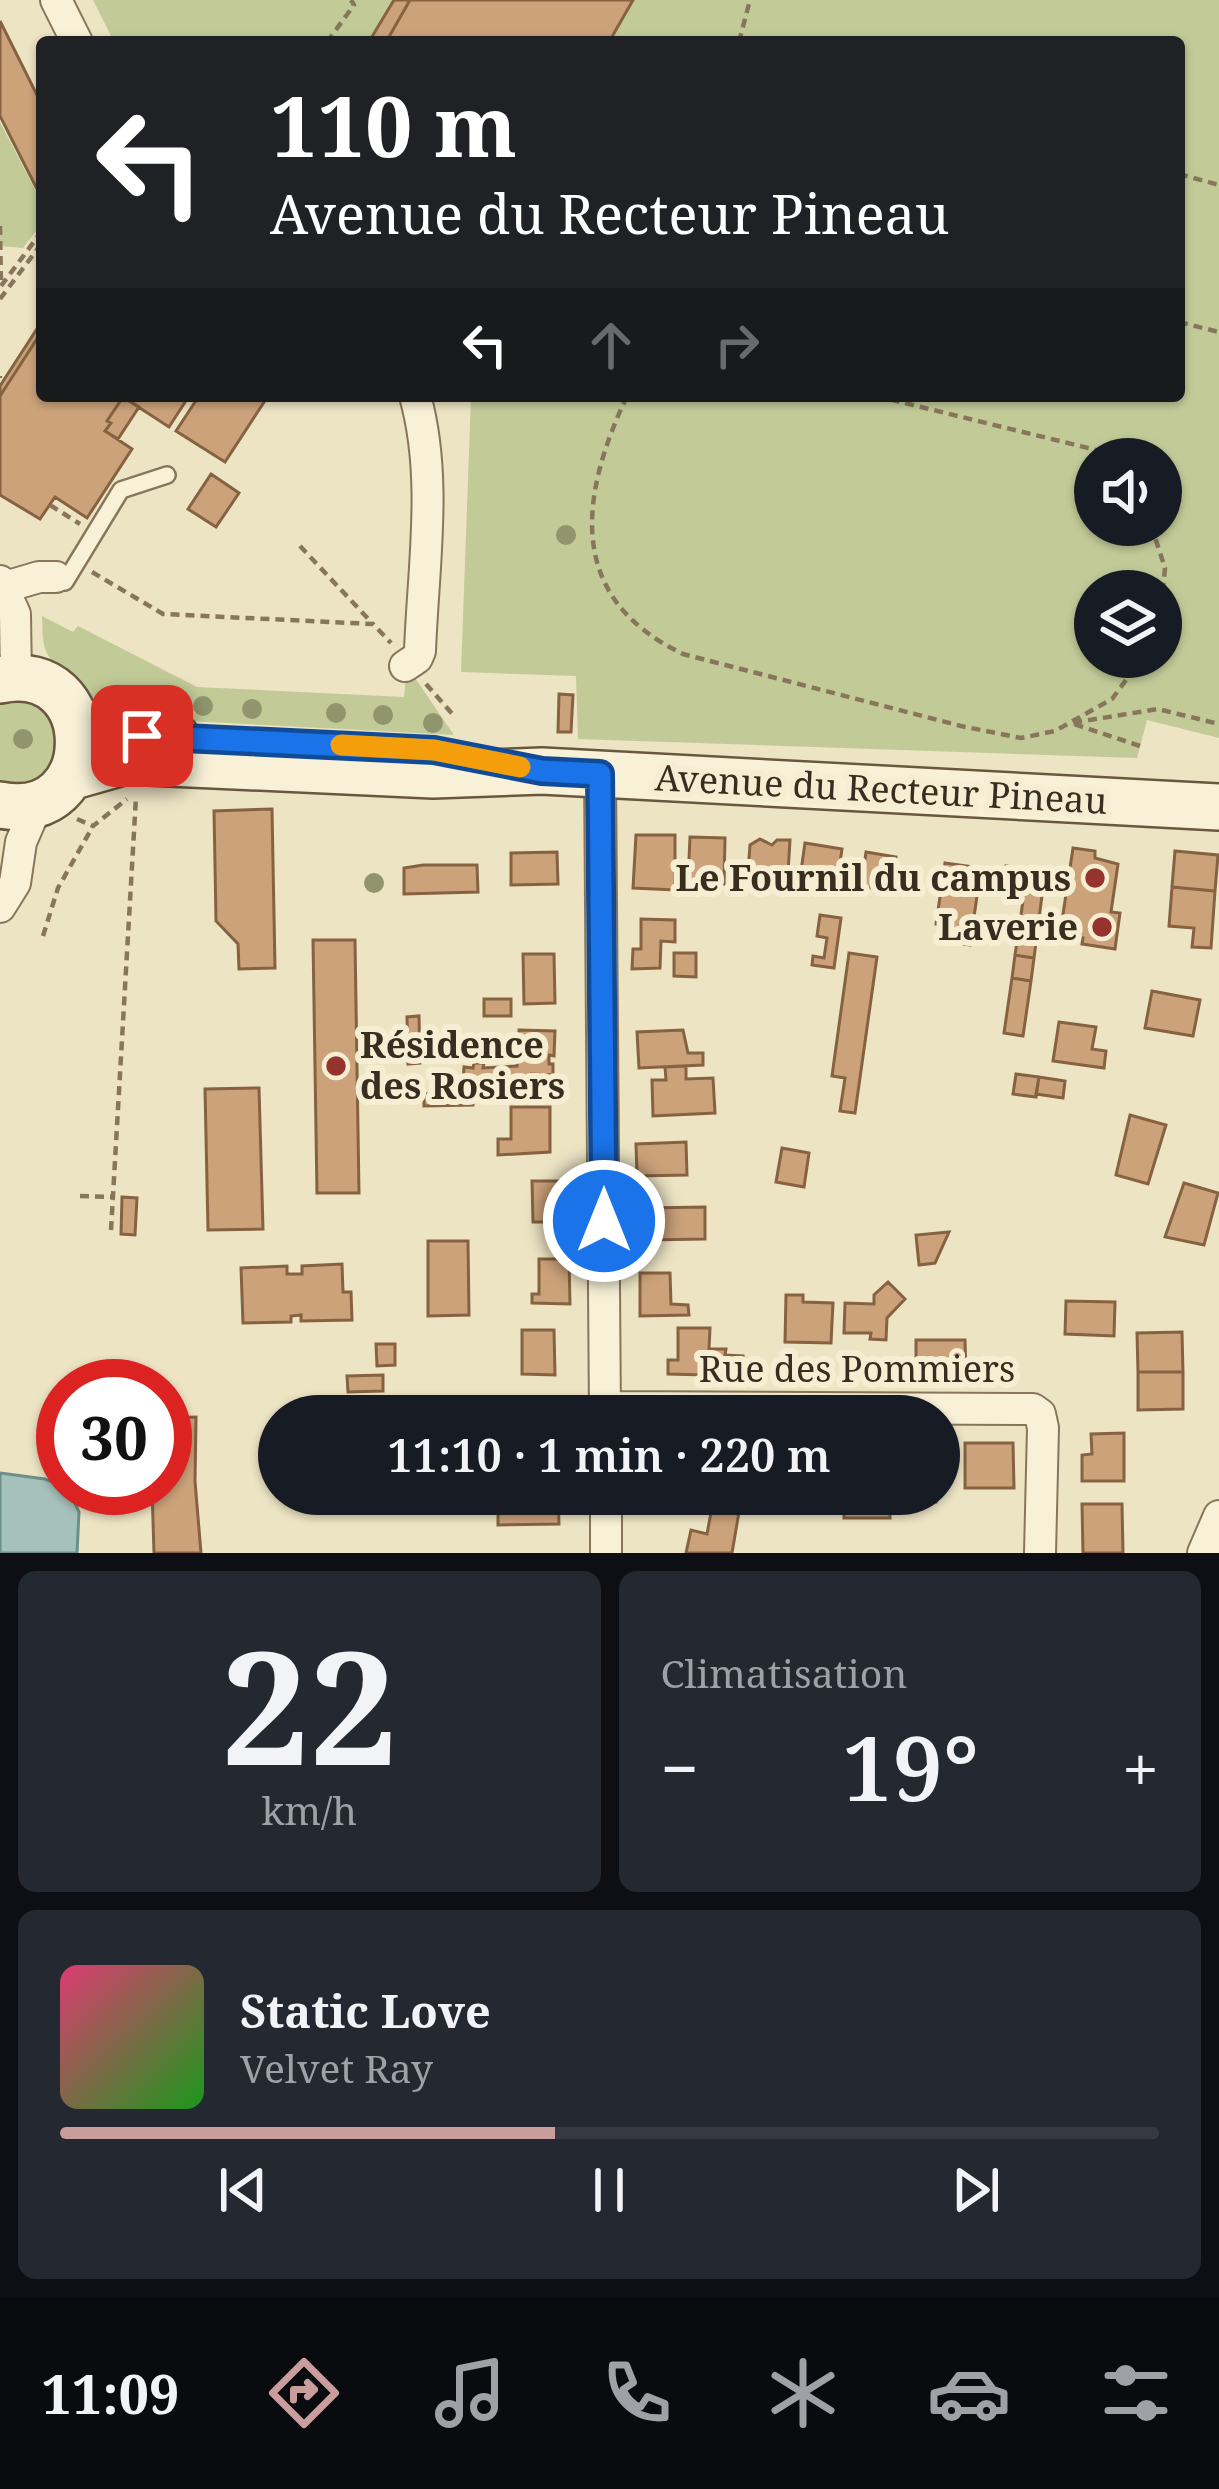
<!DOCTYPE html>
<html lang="fr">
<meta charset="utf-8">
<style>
body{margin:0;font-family:"Noto Serif",serif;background:#242831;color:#f1f3f6;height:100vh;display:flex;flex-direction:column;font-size:45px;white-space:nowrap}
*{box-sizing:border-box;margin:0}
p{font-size:39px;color:#9ea1a6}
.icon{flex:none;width:66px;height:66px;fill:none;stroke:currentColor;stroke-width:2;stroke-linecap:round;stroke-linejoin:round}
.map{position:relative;height:1553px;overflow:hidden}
.details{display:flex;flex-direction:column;gap:18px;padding:18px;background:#0d0f14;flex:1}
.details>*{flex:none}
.guide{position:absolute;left:36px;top:36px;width:1149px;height:366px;border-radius:12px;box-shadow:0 3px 9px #0004;background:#202124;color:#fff;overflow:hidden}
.controls{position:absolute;left:1074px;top:438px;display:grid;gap:24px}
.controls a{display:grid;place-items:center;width:108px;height:108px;border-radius:50%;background:#171b24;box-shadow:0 3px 9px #0004;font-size:60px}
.speed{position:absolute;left:36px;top:1359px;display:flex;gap:24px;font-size:60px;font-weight:700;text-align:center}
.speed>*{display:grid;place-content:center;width:156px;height:156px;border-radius:50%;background:#171b24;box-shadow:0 3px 9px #0004;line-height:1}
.speed .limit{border:18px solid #d22;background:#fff;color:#111}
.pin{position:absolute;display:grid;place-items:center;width:102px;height:102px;color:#fff;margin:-51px;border-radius:24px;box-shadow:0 6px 18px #0006}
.me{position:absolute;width:132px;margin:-66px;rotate:0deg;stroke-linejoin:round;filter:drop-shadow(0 0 9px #0008)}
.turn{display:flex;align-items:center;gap:42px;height:252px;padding:0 36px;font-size:54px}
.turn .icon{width:156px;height:156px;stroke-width:2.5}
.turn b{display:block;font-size:84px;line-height:102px}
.lanes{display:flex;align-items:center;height:114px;padding:0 36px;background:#0003;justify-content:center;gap:60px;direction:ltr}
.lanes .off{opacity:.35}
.big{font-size:90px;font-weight:600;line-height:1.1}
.details .card{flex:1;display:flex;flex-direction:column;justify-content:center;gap:18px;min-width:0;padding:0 42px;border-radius:18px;background:#242831}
.details .dial{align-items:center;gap:0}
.dial b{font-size:156px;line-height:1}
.song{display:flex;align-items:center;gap:36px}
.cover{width:144px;height:144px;border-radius:18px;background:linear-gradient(135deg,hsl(340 70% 55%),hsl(120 70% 35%))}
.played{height:12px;border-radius:6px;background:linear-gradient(90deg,#c89d9b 45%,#363941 45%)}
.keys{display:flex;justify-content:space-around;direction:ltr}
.heat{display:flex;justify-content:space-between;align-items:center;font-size:66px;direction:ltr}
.details .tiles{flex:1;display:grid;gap:18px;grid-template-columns:1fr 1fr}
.card:last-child{grid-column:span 2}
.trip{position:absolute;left:258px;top:1395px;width:702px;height:120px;border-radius:60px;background:#171b24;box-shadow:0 3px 9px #0004;font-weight:600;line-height:120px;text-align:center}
.tab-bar{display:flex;height:192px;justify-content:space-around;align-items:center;background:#090b0e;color:#9ea1a6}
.tab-bar .icon{width:84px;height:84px}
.tab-bar .current{color:#c89d9b}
.tab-bar b{font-size:54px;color:#f1f3f6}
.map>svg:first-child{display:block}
.green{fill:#c2cb98;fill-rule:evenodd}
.water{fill:#a6c1bb;stroke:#6d8f89;stroke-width:3}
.building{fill:#cba27a;stroke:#866241;stroke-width:3}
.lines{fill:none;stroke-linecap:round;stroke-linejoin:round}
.lane-casing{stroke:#88765b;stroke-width:20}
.street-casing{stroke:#88765b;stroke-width:34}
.secondary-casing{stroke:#69573e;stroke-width:50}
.path{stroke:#88765b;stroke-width:4.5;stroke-dasharray:9 6;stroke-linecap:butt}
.lane{stroke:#f8f1d7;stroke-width:15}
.street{stroke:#f8f1d7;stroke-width:30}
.secondary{stroke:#f8f1d7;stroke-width:45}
.tree{fill:#91956d}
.route-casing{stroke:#114b97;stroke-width:30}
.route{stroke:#1a73e8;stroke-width:21}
.slow{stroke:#f59e0b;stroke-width:21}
.poi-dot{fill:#96332c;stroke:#f5eed3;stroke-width:4.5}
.labels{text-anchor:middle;stroke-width:12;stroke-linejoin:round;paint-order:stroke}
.street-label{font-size:36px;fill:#382d1e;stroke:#f5eed3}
.poi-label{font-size:36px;font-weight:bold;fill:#382d1e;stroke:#f5eed3;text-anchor:end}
</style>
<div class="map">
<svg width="1219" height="1553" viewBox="0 0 1219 1553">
<rect width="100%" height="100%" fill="#ede4c4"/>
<path class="green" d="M93 0H1219V738L1147 720 1137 758 578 739 576 676 461 672 471 396H1179V42H114ZM1095 459H1161V525H1095ZM1095 591H1161V657H1095Z
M0 122 42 203V223L23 248 0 246Z
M42 616 73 632 78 626 197 687 404 697 406 677 415 678 454 735 133 718C108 710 60 678 48 655 41 643 43 629 42 616Z
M0 697 41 703 63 744 39 785 0 789Z"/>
<path class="water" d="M0 1473 45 1479 68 1488 79 1512 77 1553H0Z"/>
<path class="building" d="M394 0H410L386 42H373L370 40Z
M410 0H633L609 42H386Z
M0 21 42 105V199L0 116Z
M42 321V331L0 396V386Z
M42 331V396H189L169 427 123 397 107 421 111 423 105 431 132 449 87 518 55 497 40 519 0 495V396Z
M199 396H268L225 462 176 431Z
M123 397 139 407 118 439 105 431 111 423 107 421Z
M211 474 239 493 216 527 188 509Z
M559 694 573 695 571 732H558Z
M272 809 275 968 239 969 238 944 216 921 214 811Z
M636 835H675V890L633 888Z
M690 837 725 838 724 884 688 882Z
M760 839 772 845 777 840H790L787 890 747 886 750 845Z
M805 843 842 849 837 883 800 878Z
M1073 848 1095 851V858L1118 864 1111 912 1120 913 1115 949 1082 944 1083 938 1060 934Z
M1175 851 1218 855 1215 891 1172 887Z
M557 852 558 884 511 885V853Z
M866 852 896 857 891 890 861 887Z
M945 863 981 868 970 945 945 941 947 926 936 924Z
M423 865H477L478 892 404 894V868Z
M1006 866 1045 872 1034 958 1015 955 1024 894 1002 891Z
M1172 887 1215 891 1211 948 1192 947 1194 928 1169 926Z
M820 915 841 918 834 968 812 965 813 956 824 958 827 938 817 936Z
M641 919 675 920V942L661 941 660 968 632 969 633 949H641Z
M313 940H355L359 1193H317Z
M674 953H696V977L674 976Z
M849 953 877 957 855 1113 840 1111 845 1078 832 1076Z
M523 954H554L555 1003 524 1004Z
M1015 955 1034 958 1031 981 1012 978Z
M1012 978 1031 981 1023 1036 1004 1033Z
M1152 991 1200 1000 1193 1036 1145 1028Z
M484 999H511V1016H484Z
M419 1016 420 1063 408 1064 407 1017Z
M1059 1022 1096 1027 1092 1049 1106 1051 1104 1068 1053 1061Z
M519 1030 555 1031 554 1056 549 1055V1064H553V1075L532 1074 536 1091 462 1092 457 1089V1082H463L464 1067 473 1068 474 1063H484L483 1068 517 1066Z
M683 1030 688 1053H703V1065L639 1068 637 1032Z
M686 1066V1079L713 1078 715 1113 653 1116 652 1080H666L665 1067Z
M1016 1074 1039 1077 1036 1097 1013 1094Z
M1039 1077 1065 1081 1063 1098 1036 1094Z
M259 1088 263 1229 208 1230 205 1089Z
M473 1093V1105L424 1106V1094Z
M511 1107H550V1152L498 1155V1139H511Z
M1130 1115 1166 1125 1148 1184 1116 1175Z
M686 1142 687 1175 637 1176 636 1144Z
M782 1148 809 1153 804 1187 776 1182Z
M532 1181H569V1222H533Z
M1184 1183 1218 1193 1204 1245 1165 1237Z
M122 1197 137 1198 135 1235 121 1234Z
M705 1207V1239L645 1240 644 1208Z
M949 1232 935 1263 919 1265 916 1235Z
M428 1241H468L469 1315 428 1316Z
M539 1259H569L570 1304 532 1303V1294H539Z
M342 1264 343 1292H351L352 1320 301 1321V1315L291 1316V1322L243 1323 241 1268 287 1266V1274H302V1266Z
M640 1273H670L671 1304 688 1305 689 1315 640 1316Z
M888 1282 905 1299 887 1318 886 1340 870 1339 871 1333H844L845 1303 874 1304V1295Z
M786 1295H803V1302L833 1303 831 1343 785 1342Z
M1066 1301 1115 1302 1114 1336 1065 1334Z
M678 1328H710L709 1349H726L725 1355 743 1356V1376L668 1374V1360H678Z
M522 1330H554L555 1375 522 1374Z
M1182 1332 1183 1372H1138L1137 1333Z
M916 1340H965L966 1373 916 1374Z
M376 1344H395V1365L377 1366Z
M1138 1372H1183V1409L1138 1410Z
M383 1375V1391L348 1392 347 1376Z
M518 1401H554L555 1416H518Z
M196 1417 195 1481 201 1553H154L152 1488H165V1418Z
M1124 1433V1481H1082V1455L1092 1454 1091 1434Z
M965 1443H1013L1014 1488H965Z
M498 1494H558L559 1524 498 1525Z
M844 1494H890V1518H844Z
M890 1494H936V1502L890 1503Z
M1082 1504H1122L1123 1553H1083Z
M712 1507 739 1512 732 1553H686L691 1530 707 1534Z"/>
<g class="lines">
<defs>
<path id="lane" d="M65 582 121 490 167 475"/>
<path id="street" d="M56 0 77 42
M0 581 15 614 16 678
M5 587 39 577H56
M405 666 417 658 420 651C423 568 438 477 415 396
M600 774 605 1416
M0 907 15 883 21 842 38 803
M605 1407 1033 1409 1040 1414 1043 1428 1040 1553
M606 1494V1553
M1203 1553 1219 1516"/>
<path id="secondary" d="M0 680C104 658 105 826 0 805
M76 720 120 732 176 737
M70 777 126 761 433 775 542 771 1219 807"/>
</defs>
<use href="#lane" class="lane-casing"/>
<use href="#street" class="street-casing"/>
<use href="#secondary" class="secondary-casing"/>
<path class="path" d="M327 42 354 5 351 0
M739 42 750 0
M1179 174 1219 185
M0 226 1 286
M1 286 42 231
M0 299 42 243
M1179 322 1219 332
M0 376V378
M627 396C579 498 566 598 683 654L961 726 1021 738 1055 731 1112 699 1143 657
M876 396 1133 459
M1161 466 1166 467 1161 487
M50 505 80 524
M1151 525 1165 568 1161 609
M300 546 373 624
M92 572 163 614 373 624 391 643
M426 684 455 717
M1140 746 1071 723 1158 709 1219 724
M77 819 93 826 127 799
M43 936 58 888 93 826
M80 1196 115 1197
M111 1230 136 797"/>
<use href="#lane" class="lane"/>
<use href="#street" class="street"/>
<use href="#secondary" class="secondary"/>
</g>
<g class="tree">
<circle cx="566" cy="535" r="10"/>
<circle cx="203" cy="706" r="10"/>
<circle cx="252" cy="709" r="10"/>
<circle cx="336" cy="713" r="10"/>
<circle cx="383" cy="715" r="10"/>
<circle cx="433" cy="723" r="10"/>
<circle cx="23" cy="739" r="10"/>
<circle cx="374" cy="883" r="10"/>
</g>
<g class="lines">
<defs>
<path id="route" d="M142 736 434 750 542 771 600 774 604 1221"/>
</defs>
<use href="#route" class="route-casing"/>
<use href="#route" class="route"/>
<path class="slow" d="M341 745 434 750 520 767"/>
</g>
<g class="poi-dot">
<circle cx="1095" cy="878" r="12"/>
<circle cx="1102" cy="927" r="12"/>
<circle cx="336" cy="1066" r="12"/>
</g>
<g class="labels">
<g class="street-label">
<text transform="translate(881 789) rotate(3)" y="13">Avenue du Recteur Pineau</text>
<text x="857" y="1382">Rue des Pommiers</text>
</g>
<g class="poi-label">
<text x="1071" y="891">Le Fournil du campus</text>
<text x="1078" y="940">Laverie</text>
<text x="360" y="1058" text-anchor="start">Résidence<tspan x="360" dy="41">des Rosiers</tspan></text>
</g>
</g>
</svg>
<div class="controls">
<a><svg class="icon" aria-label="sound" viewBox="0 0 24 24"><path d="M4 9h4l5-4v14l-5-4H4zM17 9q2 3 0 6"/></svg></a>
<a><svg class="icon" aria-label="layers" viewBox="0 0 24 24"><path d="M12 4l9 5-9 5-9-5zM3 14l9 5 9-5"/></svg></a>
</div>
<div class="speed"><div class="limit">30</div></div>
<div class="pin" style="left:142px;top:736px;background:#d93025"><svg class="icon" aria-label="arrive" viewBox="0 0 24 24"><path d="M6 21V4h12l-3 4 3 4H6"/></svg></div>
<svg class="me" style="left:604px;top:1221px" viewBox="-20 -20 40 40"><circle r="17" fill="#1a73e8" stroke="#fff" stroke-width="3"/><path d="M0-11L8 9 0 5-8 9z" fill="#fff"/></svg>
<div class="trip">11:10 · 1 min · 220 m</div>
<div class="guide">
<div class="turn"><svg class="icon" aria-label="left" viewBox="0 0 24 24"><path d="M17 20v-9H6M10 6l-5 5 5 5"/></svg><div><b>110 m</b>Avenue du Recteur Pineau</div></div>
<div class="lanes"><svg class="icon" aria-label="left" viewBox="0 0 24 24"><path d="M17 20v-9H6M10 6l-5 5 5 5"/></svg><svg class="icon off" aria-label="ahead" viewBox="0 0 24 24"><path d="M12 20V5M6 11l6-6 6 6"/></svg><svg class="icon off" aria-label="right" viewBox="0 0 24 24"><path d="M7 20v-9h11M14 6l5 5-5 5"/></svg></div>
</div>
</div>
<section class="details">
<div class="tiles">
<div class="card dial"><b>22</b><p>km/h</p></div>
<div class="card"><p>Climatisation</p>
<div class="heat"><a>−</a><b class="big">19°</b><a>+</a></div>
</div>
<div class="card">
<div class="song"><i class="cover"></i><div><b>Static Love</b><p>Velvet Ray</p></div></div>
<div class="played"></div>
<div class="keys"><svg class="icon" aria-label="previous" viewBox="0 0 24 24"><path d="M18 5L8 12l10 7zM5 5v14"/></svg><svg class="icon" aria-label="pause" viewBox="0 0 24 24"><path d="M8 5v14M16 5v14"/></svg><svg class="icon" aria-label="next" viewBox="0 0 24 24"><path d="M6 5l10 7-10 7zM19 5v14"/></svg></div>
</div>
</div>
</section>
<nav class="tab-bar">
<b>11:09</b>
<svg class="icon current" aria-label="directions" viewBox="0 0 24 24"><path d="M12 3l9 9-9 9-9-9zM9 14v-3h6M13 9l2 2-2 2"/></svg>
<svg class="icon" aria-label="music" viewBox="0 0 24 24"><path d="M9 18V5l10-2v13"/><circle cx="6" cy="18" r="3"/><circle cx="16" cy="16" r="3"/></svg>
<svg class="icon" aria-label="phone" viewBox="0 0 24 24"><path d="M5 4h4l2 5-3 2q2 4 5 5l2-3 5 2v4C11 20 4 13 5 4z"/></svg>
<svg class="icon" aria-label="climate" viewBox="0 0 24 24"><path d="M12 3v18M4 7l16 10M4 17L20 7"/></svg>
<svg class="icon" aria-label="car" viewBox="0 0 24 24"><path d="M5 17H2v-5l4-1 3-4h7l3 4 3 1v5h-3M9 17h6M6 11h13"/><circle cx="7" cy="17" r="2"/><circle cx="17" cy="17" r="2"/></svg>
<svg class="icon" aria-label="filters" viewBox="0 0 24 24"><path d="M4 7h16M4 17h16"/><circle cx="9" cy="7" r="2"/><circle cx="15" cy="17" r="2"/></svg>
</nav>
